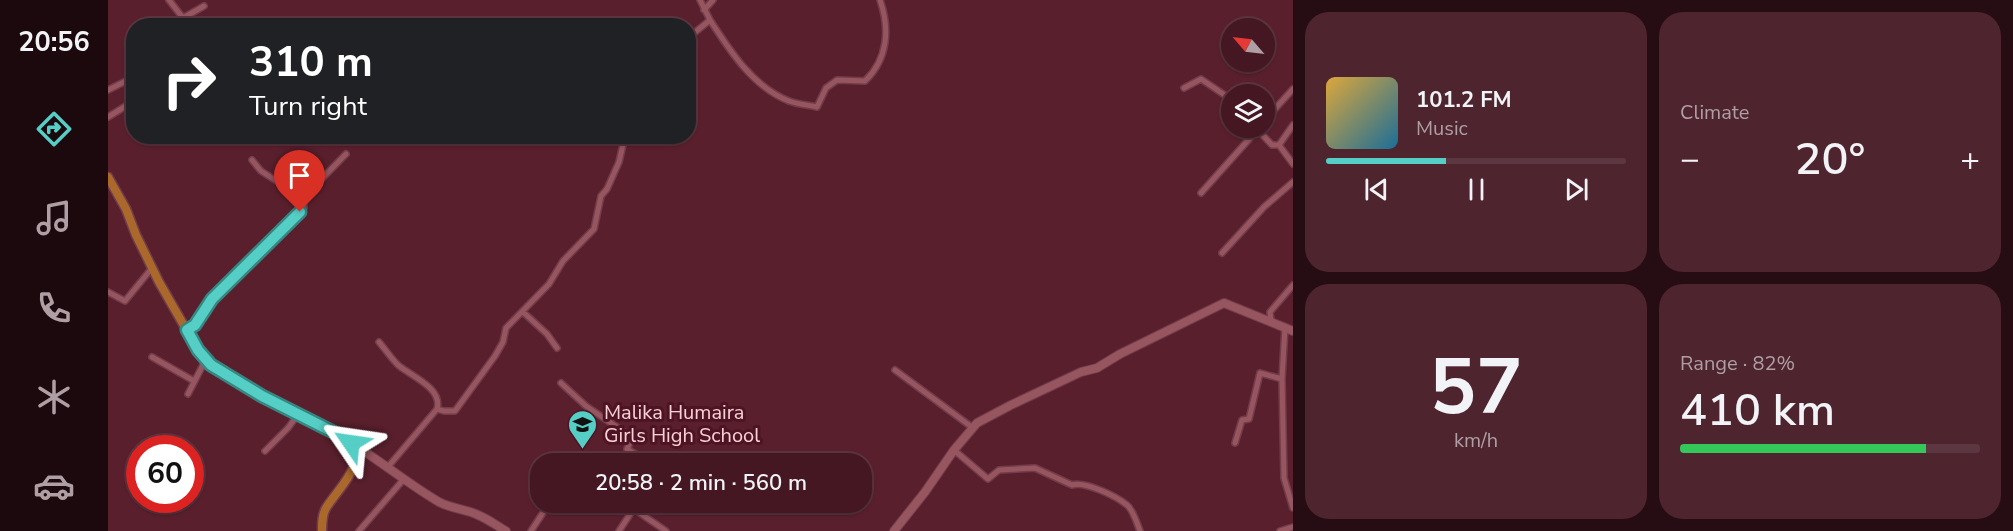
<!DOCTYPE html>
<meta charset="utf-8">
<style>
body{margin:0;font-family:"Nunito Sans",sans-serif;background:#4e242f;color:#f1f3f6;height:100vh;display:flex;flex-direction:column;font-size:22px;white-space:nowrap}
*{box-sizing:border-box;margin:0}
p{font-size:20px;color:#af9fa5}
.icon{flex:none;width:33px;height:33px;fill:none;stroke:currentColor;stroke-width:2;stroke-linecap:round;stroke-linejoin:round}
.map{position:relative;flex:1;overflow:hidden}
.details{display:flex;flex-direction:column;gap:12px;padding:12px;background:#250d13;width:720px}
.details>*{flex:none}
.hud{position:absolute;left:18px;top:18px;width:570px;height:126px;border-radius:24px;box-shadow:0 2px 4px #0004,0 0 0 2px #5c3640;background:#202124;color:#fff;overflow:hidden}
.needle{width:39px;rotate:298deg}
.controls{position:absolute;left:1113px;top:18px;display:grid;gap:12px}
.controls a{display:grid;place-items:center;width:54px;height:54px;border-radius:50%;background:#441722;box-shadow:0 2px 4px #0004,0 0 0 2px #5c3640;font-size:30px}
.speed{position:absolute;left:18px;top:435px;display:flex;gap:12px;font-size:30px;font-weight:700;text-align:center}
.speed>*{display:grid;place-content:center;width:78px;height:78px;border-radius:50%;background:#441722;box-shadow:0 2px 4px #0004,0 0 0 2px #5c3640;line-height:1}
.speed .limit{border:9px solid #d22;background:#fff;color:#111}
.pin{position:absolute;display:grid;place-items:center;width:51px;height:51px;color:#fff;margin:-62px -26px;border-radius:50% 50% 50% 0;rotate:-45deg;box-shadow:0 0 6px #0007}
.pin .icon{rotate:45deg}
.me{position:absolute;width:66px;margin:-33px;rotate:302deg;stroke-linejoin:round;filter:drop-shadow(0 0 4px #0008)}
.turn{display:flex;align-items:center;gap:21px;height:126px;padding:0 24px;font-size:27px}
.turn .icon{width:78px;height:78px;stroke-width:2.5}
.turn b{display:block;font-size:42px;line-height:51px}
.big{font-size:45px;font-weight:600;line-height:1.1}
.details .widget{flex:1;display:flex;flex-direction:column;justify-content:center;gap:9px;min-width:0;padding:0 21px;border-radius:24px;background:#4e242f}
.details .dial{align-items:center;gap:0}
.dial b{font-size:78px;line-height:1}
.song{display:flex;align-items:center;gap:18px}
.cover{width:72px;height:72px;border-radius:9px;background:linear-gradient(135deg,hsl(40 70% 55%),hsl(200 70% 35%))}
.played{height:6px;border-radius:3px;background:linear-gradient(90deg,#55cec6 40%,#5c3640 40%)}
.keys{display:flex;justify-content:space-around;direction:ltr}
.heat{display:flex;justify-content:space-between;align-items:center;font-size:33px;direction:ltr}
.charge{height:9px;border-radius:4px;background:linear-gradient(90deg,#34c759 82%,#5c3640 0)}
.details .tiles{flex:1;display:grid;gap:12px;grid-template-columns:repeat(2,1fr)}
.trip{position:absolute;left:422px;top:453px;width:342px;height:60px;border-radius:24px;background:#441722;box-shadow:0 2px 4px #0004,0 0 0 2px #5c3640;font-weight:600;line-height:60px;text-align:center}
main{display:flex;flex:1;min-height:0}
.tab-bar{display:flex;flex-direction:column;width:108px;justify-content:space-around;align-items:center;background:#1b090e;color:#af9fa5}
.tab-bar .icon{width:42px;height:42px}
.tab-bar .active{color:#55cec6}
.tab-bar b{font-size:27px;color:#f1f3f6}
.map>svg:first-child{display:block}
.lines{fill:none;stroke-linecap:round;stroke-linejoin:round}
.street-casing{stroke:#713d4b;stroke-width:8}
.secondary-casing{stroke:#713d4b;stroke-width:10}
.primary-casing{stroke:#713d4b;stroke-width:11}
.street{stroke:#975560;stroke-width:5}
.secondary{stroke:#975560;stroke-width:8}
.primary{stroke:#ab682b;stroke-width:8}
.route-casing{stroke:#378681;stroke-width:15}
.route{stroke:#55cec6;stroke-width:10}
.labels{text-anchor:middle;stroke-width:6;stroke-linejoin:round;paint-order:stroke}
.poi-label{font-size:20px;fill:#f8d1d6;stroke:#4e1423;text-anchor:start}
</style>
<main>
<nav class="tab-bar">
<b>20:56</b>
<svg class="icon active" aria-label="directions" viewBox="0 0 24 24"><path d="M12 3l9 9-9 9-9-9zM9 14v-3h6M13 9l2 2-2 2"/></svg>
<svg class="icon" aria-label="music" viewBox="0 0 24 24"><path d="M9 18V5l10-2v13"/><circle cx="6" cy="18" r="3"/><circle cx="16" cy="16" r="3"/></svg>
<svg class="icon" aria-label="phone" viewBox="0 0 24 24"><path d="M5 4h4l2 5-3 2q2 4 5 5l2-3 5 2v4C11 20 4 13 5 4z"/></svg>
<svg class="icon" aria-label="climate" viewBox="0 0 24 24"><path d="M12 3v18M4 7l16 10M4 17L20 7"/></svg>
<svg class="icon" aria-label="car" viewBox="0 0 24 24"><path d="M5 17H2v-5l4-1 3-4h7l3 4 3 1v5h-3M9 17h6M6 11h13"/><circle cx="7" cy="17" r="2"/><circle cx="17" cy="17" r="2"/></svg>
</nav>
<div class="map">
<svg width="1185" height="531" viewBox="0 0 1185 531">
<rect width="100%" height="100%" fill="#5a1f2d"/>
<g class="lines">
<defs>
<path id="street" d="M61 0 75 18 96 6
M596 10 605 0
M602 20C622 51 645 87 681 101 689 104 700 105 709 107L718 88 729 80 757 81C780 59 782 29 772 0
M140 26 144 21
M580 38 602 20 592 0
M1076 88 1093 79 1124 100
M0 90 26 77
M0 117 26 101
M1156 121 1185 89
M1148 128 1164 145H1171L1185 164
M1171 145 1185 125
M144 160 153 171 195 198
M1093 193 1151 128
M1114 253 1156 207 1185 182
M0 292 17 301 44 268
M415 312 439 334 449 348
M1163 321 1162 312 1185 285
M1177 327 1174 379 1176 478 1185 508
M79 330 87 325 104 299 196 208 195 198 238 154
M271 342C277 349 283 358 290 365 303 376 335 388 329 409
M44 357 86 381
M787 370 865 428
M453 383 478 406 522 436 524 438 519 449 543 464
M80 394 98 359
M1127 443 1134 420 1141 419 1152 373 1174 379
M846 450 880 479 891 470 927 468 964 485C977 481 1008 496 1019 505 1025 510 1029 523 1032 531
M157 451 180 428 191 413
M279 468 329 409 336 411H347L387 356 395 342 398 328 441 284 455 261 486 229 493 196 499 189 511 162 517 136
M526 509 558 531
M251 531 295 480
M423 531 442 502
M511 531 530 502
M1172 531 1185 527"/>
<path id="secondary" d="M243 443C273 461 300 484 331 502 344 509 358 509 370 515 380 519 389 526 398 531
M786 531 817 492 846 450 869 423 903 405 973 372 989 368 1012 354 1116 303 1185 331"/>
<path id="primary" d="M0 177 18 209 28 235 51 282 90 350 103 365 154 396 239 439C262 462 231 487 218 508 214 515 214 523 214 531"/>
</defs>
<use href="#street" class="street-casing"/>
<use href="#secondary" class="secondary-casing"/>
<use href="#primary" class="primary-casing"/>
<use href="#street" class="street"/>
<use href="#secondary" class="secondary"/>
<use href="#primary" class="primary"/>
</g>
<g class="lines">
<defs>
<path id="route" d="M192 212 104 299 87 325 79 330 90 350 103 365 154 396 239 439 243 443"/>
</defs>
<use href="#route" class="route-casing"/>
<use href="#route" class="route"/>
</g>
<defs>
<symbol id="school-pin" viewBox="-11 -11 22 30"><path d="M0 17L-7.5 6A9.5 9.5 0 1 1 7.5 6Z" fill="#55cec6" stroke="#4e1423"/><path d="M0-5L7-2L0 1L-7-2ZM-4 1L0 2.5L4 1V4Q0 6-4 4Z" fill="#111"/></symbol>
</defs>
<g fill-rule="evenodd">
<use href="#school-pin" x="458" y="408" width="33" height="45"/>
</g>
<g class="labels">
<g class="poi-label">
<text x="496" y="419">Malika Humaira<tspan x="496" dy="23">Girls High School</tspan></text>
</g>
</g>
</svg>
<div class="controls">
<a><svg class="needle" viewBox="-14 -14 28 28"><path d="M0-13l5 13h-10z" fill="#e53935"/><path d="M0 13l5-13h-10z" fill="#af9fa5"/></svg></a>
<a><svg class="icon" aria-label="layers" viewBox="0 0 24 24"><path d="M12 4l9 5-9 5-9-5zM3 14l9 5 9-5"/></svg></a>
</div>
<div class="speed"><div class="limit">60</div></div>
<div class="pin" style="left:192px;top:212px;background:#d93025"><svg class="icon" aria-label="arrive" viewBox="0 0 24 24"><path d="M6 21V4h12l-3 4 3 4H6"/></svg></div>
<svg class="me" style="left:243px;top:443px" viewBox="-20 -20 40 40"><path d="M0-17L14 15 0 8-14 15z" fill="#55cec6" stroke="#fff" stroke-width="4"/></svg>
<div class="trip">20:58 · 2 min · 560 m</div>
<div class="hud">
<div class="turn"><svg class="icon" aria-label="right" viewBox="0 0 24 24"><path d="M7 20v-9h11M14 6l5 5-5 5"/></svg><div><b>310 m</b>Turn right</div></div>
</div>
</div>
<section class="details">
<div class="tiles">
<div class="widget">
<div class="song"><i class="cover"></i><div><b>101.2 FM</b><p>Music</p></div></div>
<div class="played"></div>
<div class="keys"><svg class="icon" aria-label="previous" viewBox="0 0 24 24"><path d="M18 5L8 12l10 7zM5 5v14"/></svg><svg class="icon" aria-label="pause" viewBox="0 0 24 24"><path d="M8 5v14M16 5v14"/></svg><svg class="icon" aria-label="next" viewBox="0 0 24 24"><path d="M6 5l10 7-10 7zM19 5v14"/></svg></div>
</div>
<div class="widget"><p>Climate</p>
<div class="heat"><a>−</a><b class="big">20°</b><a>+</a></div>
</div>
<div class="widget dial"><b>57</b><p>km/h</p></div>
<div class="widget"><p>Range · 82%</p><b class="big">410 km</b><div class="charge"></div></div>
</div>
</section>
</main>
